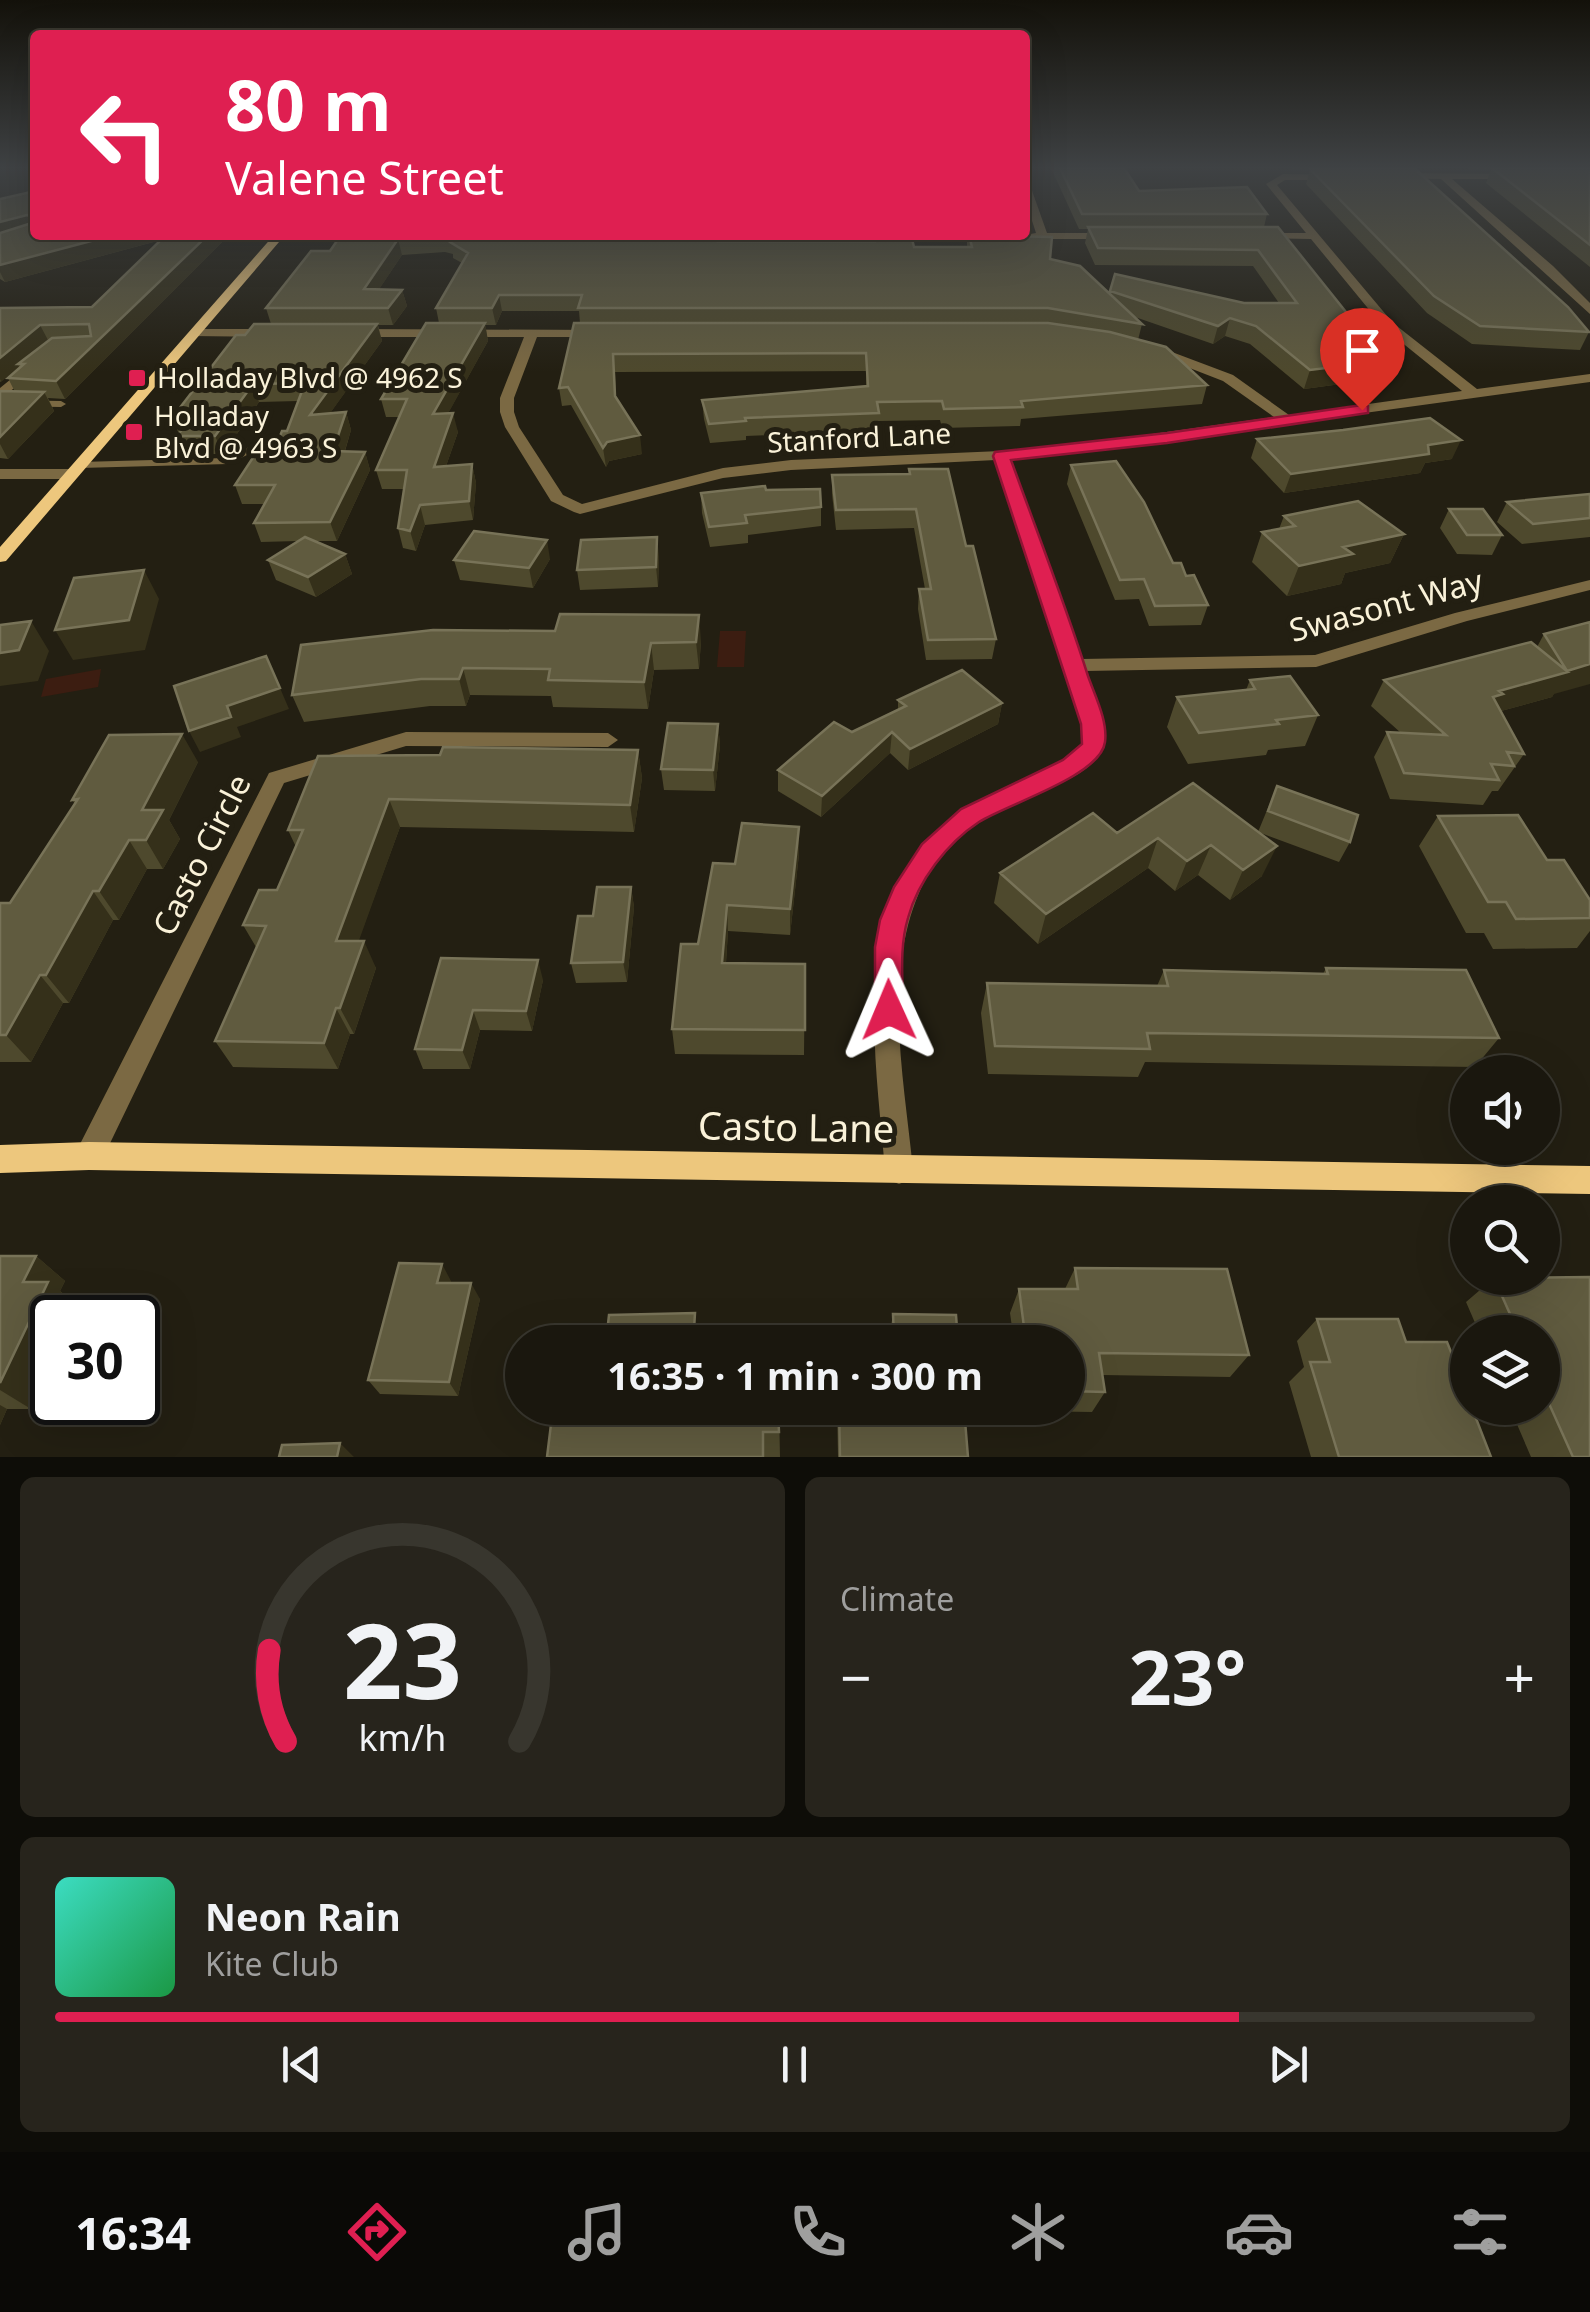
<!DOCTYPE html>
<meta charset="utf-8">
<style>
body{margin:0;font-family:"Noto Sans",sans-serif;background:#27241c;color:#f1f3f6;height:100vh;display:flex;flex-direction:column;font-size:38px;white-space:nowrap}
*{box-sizing:border-box;margin:0}
p{font-size:32px;color:#9f9f9e}
.icon{flex:none;width:55px;height:55px;fill:none;stroke:currentColor;stroke-width:2;stroke-linecap:round;stroke-linejoin:round}
.map{position:relative;height:1457px;overflow:hidden}
.panel{display:flex;flex-direction:column;gap:20px;padding:20px;background:#0e0d08;flex:1}
.panel>*{flex:none}
.guide{position:absolute;left:30px;top:30px;width:1000px;height:210px;border-radius:10px;box-shadow:0 10px 40px #0002,0 0 0 2px #38362e;background:#df1f51;color:#fff;overflow:hidden}
.controls{position:absolute;left:1450px;top:1055px;display:grid;gap:20px}
.controls a{display:grid;place-items:center;width:110px;height:110px;border-radius:50%;background:#1a170e;box-shadow:0 10px 40px #0002,0 0 0 2px #38362e;font-size:50px}
.speed{position:absolute;left:30px;top:1295px;display:flex;gap:20px;font-size:50px;font-weight:700;text-align:center}
.speed>*{display:grid;place-content:center;width:130px;height:130px;border-radius:50%;background:#1a170e;box-shadow:0 10px 40px #0002,0 0 0 2px #38362e;line-height:1}
.speed .limit{border:5px solid #111;border-radius:15px;background:#fff;color:#111}
.pin{position:absolute;display:grid;place-items:center;width:85px;height:85px;color:#fff;margin:-102px -42px;border-radius:50% 50% 50% 0;rotate:-45deg;box-shadow:0 0 10px #0007}
.pin .icon{rotate:45deg}
.me{position:absolute;width:110px;margin:-55px;rotate:359deg;stroke-linejoin:round;filter:drop-shadow(0 0 8px #0008)}
.turn{display:flex;align-items:center;gap:35px;height:210px;padding:0 30px;font-size:45px}
.turn .icon{width:130px;height:130px;stroke-width:2.5}
.turn b{display:block;font-size:70px;line-height:85px}
.big{font-size:75px;font-weight:700;line-height:1.1}
.panel .widget{flex:1;display:flex;flex-direction:column;justify-content:center;gap:15px;min-width:0;padding:0 35px;border-radius:15px;background:#27241c}
.panel .dial{align-items:center;gap:0}
.dial svg{height:260px;overflow:visible;fill:none;stroke:#38362e;stroke-width:7;stroke-linecap:round;text-anchor:middle}
.dial text{fill:#f1f3f6;stroke:none}
.song{display:flex;align-items:center;gap:30px}
.cover{width:120px;height:120px;border-radius:15px;background:linear-gradient(135deg,hsl(170 70% 55%),hsl(140 70% 35%))}
.played{height:10px;border-radius:5px;background:linear-gradient(90deg,#df1f51 80%,#38362e 80%)}
.keys{display:flex;justify-content:space-around;direction:ltr}
.heat{display:flex;justify-content:space-between;align-items:center;font-size:55px;direction:ltr}
.panel .tiles{flex:1;display:grid;gap:20px;grid-template-columns:1fr 1fr}
.widget:last-child{grid-column:span 2}
.trip{position:absolute;left:505px;top:1325px;width:580px;height:100px;border-radius:50px;background:#1a170e;box-shadow:0 10px 40px #0002,0 0 0 2px #38362e;font-weight:700;line-height:100px;text-align:center}
.dock{display:flex;height:160px;justify-content:space-around;align-items:center;background:#0a0906;color:#9f9f9e}
.dock .icon{width:70px;height:70px}
.dock .selected{color:#df1f51}
.dock b{font-size:45px;color:#f1f3f6}
.map>svg:first-child{display:block}
.water{fill:#3c1d11}
.lines{fill:none;stroke-linecap:round;stroke-linejoin:round}
.lane{fill:#7b6943;fill-rule:evenodd}
.street{fill:#7b6943;fill-rule:evenodd}
.secondary{fill:#edc77d;fill-rule:evenodd}
.wall{fill:#4e492d}
.shaded-wall{fill:#35301a}
.building{fill:#605b3f;stroke:#787358;stroke-width:2.5}
.route{fill:#df1f51;stroke:#911435;stroke-width:2.5}
.poi-dot{fill:#df1f51;stroke:#231f12;stroke-width:4}
.labels{text-anchor:middle;stroke-width:10;stroke-linejoin:round;paint-order:stroke}
.far-poi-label{font-size:28px;fill:#faf2d9;stroke:#231f12;text-anchor:start}
.far-street-label{font-size:28px;fill:#faf2d9;stroke:#231f12}
.street-label{font-size:32px;fill:#faf2d9;stroke:#231f12}
.near-street-label{font-size:38px;fill:#faf2d9;stroke:#231f12}
</style>
<div class="map">
<svg width="1590" height="1457" viewBox="0 0 1590 1457">
<rect width="100%" height="100%" fill="#231f12"/>
<path class="water" d="M720 631H746L744 667H717Z
M101 669 98 687 41 697 46 679Z"/>
<g class="lines">
<path class="lane" d="M0 400 61 401 66 404 61 407 0 406Z
M262 441 266 442V446L228 464 80 468 74 465 80 462 226 458Z"/>
<path class="street" d="M1396 173 1515 174 1512 179H1452L1553 266 1590 303V314L1441 179 1393 178Z
M1283 174 1335 175 1332 180H1285L1277 185 1393 323 1477 389 1590 374V382L1045 457 1011 459 1081 659 1315 655 1455 613 1590 580V590L1467 621 1316 667 1085 671C1091 691 1109 724 1104 744 1096 779 1030 792 1003 807 974 824 942 847 926 878 880 966 904 1076 913 1170L909 1180 899 1184 889 1180 885 1170C875 1048 845 888 966 811 999 789 1062 774 1084 743L1082 724 1065 665 996 460 791 470 723 478 580 514 574 512 551 501 505 427 500 412V398L524 337H352L346 333 352 329 602 330 604 333 598 337H537L514 398V412L519 427 563 495 582 504 723 468 791 460 1045 449 1274 417 1223 381 1151 353V347L1156 346 1233 375 1289 415 1462 391 1385 329 1311 239 1256 238V234L1260 233H1306L1266 184Z
M1025 182 1030 185 1047 233H1111L1116 236 1111 239H695L690 236 1025 235 1036 233 1025 199Z
M274 235H370L371 237 366 240H278Z
M496 235H641V236L636 239 500 240Z
M195 329H273L279 333 273 337 191 336V330Z
M27 366 39 369 0 399V388Z
M0 469H72L80 474 72 479H0Z
M406 732 608 733 618 740 608 747 406 746 284 783 99 1166 89 1170 79 1166 75 1156 79 1146 269 773Z"/>
<path class="secondary" d="M274 235H285L6 561 0 562V547Z
M89 1142 1590 1166V1194L89 1170 0 1173V1145Z"/>
</g>
<path class="wall" d="M1051 168H1124L1139 191 1267 214 1264 227 1362 332 1400 359 1393 377 1304 389 1250 344 1225 336 1213 344 1135 317 1142 324 1138 340 1207 385 1202 404 1021 419 1020 426 942 428 940 420 879 421 878 431 746 436V440L710 443 704 419 702 400 866 386V371L615 372 616 399 642 454 609 461 606 467 571 405 562 406 559 388 580 323 579 311H502L496 325H485L488 341 448 413 458 432 446 466 472 464 476 483 473 520 425 525 416 551 403 548 398 528 404 489H382L376 470 399 417H386L381 399 439 323 436 308 462 263 453 258V254L445 252 402 255 379 289 402 290 407 306 393 325H378L382 341 330 413 346 412 351 430 345 451 365 452 370 470 337 541H316L345 554 352 574 316 597 276 580 268 560 298 541 261 542 254 523 265 504H242L235 485 272 456 287 431 298 401 259 402 223 454H185L177 436 179 434 172 418 245 335 271 324 266 308 330 251 341 235H526L527 239H611L612 235H720V241H874V235H911L914 247H967V235H1007L1110 294 1115 274 1244 303H1279L1253 266 1095 265 1085 243 1088 229H1079Z
M1290 168H1414L1589 332 1580 350 1472 344 1427 313 1306 184 1310 170H1292Z
M1467 168H1590V267L1486 183 1491 170H1470Z
M35 191V235H229L65 399 48 398 54 411 8 459 0 458V391L15 392 8 378 20 368 19 367 0 382V308L92 307 161 240 5 282 0 279V199Z
M1257 439 1452 459 1425 463 1420 473 1284 493 1251 458Z
M1071 465 1186 576 1208 605 1201 625 1149 626 1139 599 1115 600 1067 484Z
M909 469 966 546 996 639 992 659 926 660 918 609 919 589H925L914 528 836 530 832 494V475L909 474Z
M766 490 821 507V526L748 535V543L710 547 702 513 701 493Z
M1590 494V537L1522 544 1497 522 1507 502Z
M1449 509 1502 535 1492 555 1457 554 1440 528Z
M1284 516 1404 534 1390 563 1345 573 1341 584 1287 596 1252 562 1262 532 1279 529Z
M659 556 658 587 580 590 577 570Z
M550 559 533 588 460 580 454 560Z
M1590 622 1552 697 1501 711 1524 754 1498 791H1492L1483 805 1390 799 1374 757 1387 732 1401 733 1371 706 1384 680 1537 647 1544 634Z
M701 641 699 669 654 670 648 709 553 707 551 696 470 695 466 706H430L304 722 292 695 301 645Z
M1250 680 1318 715 1305 746 1268 750 1266 755 1188 764 1167 727 1177 697 1246 690Z
M898 700 1002 703 998 724 908 770 890 753 821 817 778 791V770L898 710Z
M718 724 720 745 715 791 664 790 661 769Z
M638 750 642 778 634 832 400 827 358 941 376 968 354 1034H350L338 1069 233 1067 215 1041 256 947 243 925 277 890 296 847 288 830 440 755Z
M198 762 169 820 180 839 163 869H147L119 920H113L69 1003H63L31 1062H0V903H10L75 804 72 800Z
M1193 783 1262 876 1230 900 1198 875 1175 891 1148 868 1038 944 994 903 1000 873 1117 833Z
M1277 786 1350 842 1339 862 1258 832Z
M1438 816 1547 860 1590 900V931L1577 948 1493 949 1484 933H1466L1419 846Z
M799 827V854L790 935 728 931 726 963 805 964 804 1055 675 1054 672 1029 698 944 735 864Z
M631 887 634 907 627 982 576 983 571 963 593 916Z
M441 958 543 980 532 1031 480 1030 470 1069H423L415 1049Z
M1326 968 1499 1038 1475 1067 1145 1062 1138 1077 988 1074 981 1013 987 983 1157 986 1164 970 1323 974Z
M0 1256H36L65 1281 60 1291 78 1306 73 1318H52V1362L31 1409H7L0 1425Z
M1075 1268 1249 1355 1230 1377 1102 1375 1105 1392 1092 1412 1023 1411 1022 1408H1068V1342H1014L1010 1313 1019 1289H1065Z
M1590 1277V1457H1531L1510 1408H1542V1332H1479L1466 1302 1494 1278Z
M451 1281V1283L480 1299 458 1396 380 1394 368 1380Z
M893 1314 958 1342 889 1338Z
M1317 1319 1406 1342 1491 1457H1311L1289 1382 1304 1367 1297 1341Z
M779 1408 780 1457H547Z
M837 1408H964L968 1457H838Z"/>
<path class="shaded-wall" d="M27 215 34 230 0 239V222Z
M114 235H179L5 282 0 272V265Z
M208 235H229L65 399 56 381Z
M398 239 402 255 368 306 364 289Z
M402 290 407 306 393 325 388 308Z
M499 295 502 311 496 325 492 308Z
M1230 318 1225 336 1213 344 1218 326Z
M485 323 488 341 438 432 433 414Z
M377 324 382 341 316 433 310 415Z
M40 325 49 342 18 364 19 367 1 382 0 379V358Z
M1400 359 1393 377 1304 389 1310 370Z
M253 384 259 402 223 454 215 436Z
M44 392 54 411 8 459 0 444V437Z
M346 412 351 430 339 470 333 451Z
M453 413 458 432 439 486 434 467Z
M640 435 642 454 609 461 606 467 603 448 607 442Z
M1461 440 1452 459 1425 463 1420 473 1284 493 1291 474 1428 445Z
M365 452 370 470 337 541 330 522Z
M472 464 476 483 473 520 469 501Z
M420 505 425 525 416 551 410 531Z
M1404 534 1390 563 1345 573 1341 584 1287 596 1299 566 1343 547Z
M657 537 659 556 658 587 656 567Z
M547 540 550 559 533 588 529 568Z
M345 554 352 574 316 597 308 577Z
M144 570 159 599 145 650 73 660 55 630Z
M699 615 701 641 699 669 696 642Z
M31 621 49 651 38 681 0 686V653Z
M651 643 654 670 648 709 644 682Z
M1590 664V684L1554 694 1552 697 1490 714 1493 697 1499 691Z
M463 668 470 695 466 706 459 679Z
M280 688 289 709 237 727 241 737 200 752 189 731 227 706Z
M1002 703 998 724 908 770 910 749Z
M718 724 720 745 715 791 713 770Z
M892 732 890 753 821 817 822 796Z
M182 734 198 762 169 820 180 839 163 869 146 840 142 810Z
M638 750 642 778 634 832 630 805Z
M389 799 400 827 349 968 336 941Z
M799 827V854L790 935V909Z
M1158 838 1148 868 1038 944 1046 914Z
M129 840 147 869 119 920 99 891Z
M1211 845 1198 875 1175 891 1187 861Z
M1277 846 1262 876 1230 900 1243 870Z
M631 887 634 907 627 982 623 962Z
M93 891 113 920 69 1003 46 975Z
M727 905 728 931 724 989 722 963Z
M364 941 376 968 354 1034 340 1008Z
M538 960 543 980 532 1031 526 1011Z
M40 975 63 1003 31 1062 6 1035Z
M336 1008 350 1034 338 1069 324 1043Z
M473 1010 480 1030 470 1069 462 1050Z
M36 1256 65 1281 60 1291 78 1306 73 1318H52V1362L31 1409 0 1390V1383L23 1282Z
M442 1264 451 1281 447 1299 437 1283Z
M471 1283 480 1299 458 1396 449 1382Z
M0 1405 7 1409 0 1425Z
M340 1443 354 1457H337Z"/>
<path class="building" d="M1060 168H1124L1139 191 1247 187 1267 214H1082Z
M1414 168 1568 307 1589 332 1480 326 1434 296 1310 169Z
M1492 168H1590V245Z
M35 191V217L27 215 0 222V199Z
M35 222V235H114L0 265V233Z
M1088 227H1278L1362 332 1400 359 1310 370 1256 326 1230 318 1218 326 1110 291 1115 274 1244 303H1297L1258 250 1098 248Z
M166 235H208L56 381 8 378 24 364H18L52 338 91 336 89 324 40 325 0 358V308L92 307Z
M341 235H521L519 239H611L612 235H719L718 241H875V235H911L914 247H972L969 235 1052 237 1050 259 1080 266 1142 324 1048 308H578L582 295H499L492 308H436L468 253 450 242 452 239 442 236 398 239 364 289 402 290 388 308H266L311 251H330Z
M426 323H485L433 414 453 413 434 467 472 464 469 501 420 505 410 531 398 528 407 470H376L407 399H381Z
M574 323H1048L1110 332 1166 347 1207 385 1021 401 1023 407 944 409 942 401 877 402 879 413 745 418 746 421 709 424 702 400 868 386 866 353 613 354 615 396 640 435 607 442 603 448 568 387 559 388Z
M254 324H377L310 415 346 412 333 451 365 452 330 522 254 523 275 485H235L254 456H272L282 431H287L305 383 253 384 215 436H177L191 418H172L236 335H245Z
M0 391 44 392 0 437Z
M1430 418 1461 440 1428 445 1429 454 1291 474 1257 439 1343 430Z
M1116 461 1144 502 1173 563H1181L1186 576 1194 575 1208 605 1155 606 1144 579 1120 580 1071 465Z
M909 469H948L966 546H973L996 639 928 640 919 589H931L916 509 836 510 832 475 910 474Z
M765 486 766 490 820 489 821 507 745 515 747 523 709 527 701 493Z
M1590 494V518L1533 524 1507 502Z
M1358 501 1404 534 1343 547 1353 554 1299 566 1262 532 1295 526 1284 516Z
M1449 509H1483L1502 535H1467Z
M474 531 547 540 529 568 454 560Z
M305 537 345 554 308 577 268 560Z
M657 537 656 567 577 570 581 540Z
M144 570 129 620 55 630 74 578Z
M560 614 699 615 696 642 651 643 644 682 548 680 550 669 463 668 459 679H421L292 695 301 645 433 630 555 631Z
M31 621 19 650 0 653V625Z
M1590 622V664L1567 671 1544 634Z
M1531 642 1568 672 1499 691 1503 694 1493 697 1524 754 1507 752 1514 766 1491 764 1499 780 1404 773 1387 732 1446 735 1384 680Z
M266 656 280 688 227 706 231 717 189 731 174 686Z
M962 670 1002 703 910 749 892 732 822 796 778 770 834 722 852 732 906 706 898 700Z
M1290 676 1318 715 1276 720 1279 724 1199 733 1177 697 1255 689 1250 680Z
M668 723 718 724 713 770 661 769Z
M182 734 142 810H163L146 840H129L99 891H93L46 975H40L6 1035H0V903H10L78 799 72 800 109 735Z
M443 747 638 750 630 805 389 799 336 941H364L340 1008H336L324 1043 215 1041 266 926 243 925 259 890H277L303 830H288L318 756 440 755Z
M1193 783 1277 846 1243 870 1211 845 1187 861 1158 838 1046 914 1000 873 1093 813 1117 833Z
M1277 786 1358 815 1350 842 1268 811Z
M1518 815 1547 860H1564L1590 900V918L1516 919 1506 902H1488L1438 816Z
M742 823 799 827 790 909 727 905 722 963 805 964V1030L672 1029 681 944H698L713 863 735 864Z
M597 887H631L623 962 571 963 578 916H593Z
M441 958 538 960 526 1011 473 1010 462 1050 415 1049Z
M1326 968 1466 970 1499 1038 1147 1033 1150 1049 995 1046 987 983 1168 986 1164 970 1328 974Z
M0 1256H36L23 1282H48L0 1383Z
M399 1263 442 1264 437 1283H471L449 1382 368 1380Z
M1075 1268 1227 1269 1249 1355 1099 1353 1105 1392 1068 1391V1342H1026L1019 1289H1078Z
M1590 1277V1457H1573L1542 1388V1332H1518L1494 1278Z
M695 1313 694 1330H737V1342H606L609 1315Z
M893 1314 956 1315 958 1342H838V1337L894 1338Z
M1317 1319H1398L1406 1342H1447L1468 1395V1408H1472L1491 1457H1339L1310 1362H1330Z
M553 1408H778L779 1432H763V1457H547Z
M839 1408H964L968 1457H840Z
M340 1443 337 1457H279L282 1445Z"/>
<linearGradient id="sky" x2="0" y2="1"><stop stop-color="#13110a"/><stop offset="0.45" stop-color="#3f4244"/><stop offset="1" stop-color="#3f4244" stop-opacity="0"/></linearGradient>
<rect width="1590" height="372" fill="url(#sky)"/>
<path class="route" d="M1362 405 1368 406V413L1167 443 1011 460C1037 532 1065 603 1088 676 1095 696 1108 721 1105 742 1101 776 1007 804 979 822 947 843 918 881 908 918 899 948 903 979 903 1010L899 1018 889 1022 879 1018 875 1010V947L880 920 894 887 922 844 961 809 1063 760 1082 744 1081 724 993 456 995 452 1167 433Z"/>
<g class="poi-dot">
<rect x="127" y="368" width="20" height="20" rx="5"/>
<rect x="124" y="422" width="20" height="20" rx="5"/>
</g>
<g class="labels">
<g class="far-poi-label">
<text x="157" y="388">Holladay Blvd @ 4962 S</text>
<text x="154" y="426">Holladay<tspan x="154" dy="32">Blvd @ 4963 S</tspan></text>
</g>
<g class="far-street-label">
<text transform="translate(859 438) rotate(-3)" y="10">Stanford Lane</text>
</g>
<g class="street-label">
<text transform="translate(1386 606) rotate(-15)" y="11">Swasont Way</text>
<text transform="translate(202 855) rotate(-63)" y="11">Casto Circle</text>
</g>
<g class="near-street-label">
<text transform="translate(796 1128) rotate(1)" y="13">Casto Lane</text>
</g>
</g>
</svg>
<div class="controls">
<a><svg class="icon" aria-label="sound" viewBox="0 0 24 24"><path d="M4 9h4l5-4v14l-5-4H4zM17 9q2 3 0 6"/></svg></a>
<a><svg class="icon" aria-label="search" viewBox="0 0 24 24"><circle cx="10" cy="10" r="6"/><path d="M15 15l6 6"/></svg></a>
<a><svg class="icon" aria-label="layers" viewBox="0 0 24 24"><path d="M12 4l9 5-9 5-9-5zM3 14l9 5 9-5"/></svg></a>
</div>
<div class="speed"><div class="limit">30</div></div>
<div class="pin" style="left:1362px;top:410px;background:#d93025"><svg class="icon" aria-label="arrive" viewBox="0 0 24 24"><path d="M6 21V4h12l-3 4 3 4H6"/></svg></div>
<svg class="me" style="left:889px;top:1010px" viewBox="-20 -20 40 40"><path d="M0-17L14 15 0 8-14 15z" fill="#df1f51" stroke="#fff" stroke-width="4"/></svg>
<div class="trip">16:35 · 1 min · 300 m</div>
<div class="guide">
<div class="turn"><svg class="icon" aria-label="left" viewBox="0 0 24 24"><path d="M17 20v-9H6M10 6l-5 5 5 5"/></svg><div><b>80 m</b>Valene Street</div></div>
</div>
</div>
<section class="panel">
<div class="tiles">
<div class="widget dial"><svg viewBox="0 0 100 80">
<path d="M14 69A42 42 0 1 1 86 69"/>
<path d="M14 69A42 42 0 0 1 9 41" stroke="#df1f51"/>
<text x="50" y="56" font-size="32" font-weight="700">23</text>
<text x="50" y="72" font-size="11">km/h</text>
</svg></div>
<div class="widget"><p>Climate</p>
<div class="heat"><a>−</a><b class="big">23°</b><a>+</a></div>
</div>
<div class="widget">
<div class="song"><i class="cover"></i><div><b>Neon Rain</b><p>Kite Club</p></div></div>
<div class="played"></div>
<div class="keys"><svg class="icon" aria-label="previous" viewBox="0 0 24 24"><path d="M18 5L8 12l10 7zM5 5v14"/></svg><svg class="icon" aria-label="pause" viewBox="0 0 24 24"><path d="M8 5v14M16 5v14"/></svg><svg class="icon" aria-label="next" viewBox="0 0 24 24"><path d="M6 5l10 7-10 7zM19 5v14"/></svg></div>
</div>
</div>
</section>
<nav class="dock">
<b>16:34</b>
<svg class="icon selected" aria-label="directions" viewBox="0 0 24 24"><path d="M12 3l9 9-9 9-9-9zM9 14v-3h6M13 9l2 2-2 2"/></svg>
<svg class="icon" aria-label="music" viewBox="0 0 24 24"><path d="M9 18V5l10-2v13"/><circle cx="6" cy="18" r="3"/><circle cx="16" cy="16" r="3"/></svg>
<svg class="icon" aria-label="phone" viewBox="0 0 24 24"><path d="M5 4h4l2 5-3 2q2 4 5 5l2-3 5 2v4C11 20 4 13 5 4z"/></svg>
<svg class="icon" aria-label="climate" viewBox="0 0 24 24"><path d="M12 3v18M4 7l16 10M4 17L20 7"/></svg>
<svg class="icon" aria-label="car" viewBox="0 0 24 24"><path d="M5 17H2v-5l4-1 3-4h7l3 4 3 1v5h-3M9 17h6M6 11h13"/><circle cx="7" cy="17" r="2"/><circle cx="17" cy="17" r="2"/></svg>
<svg class="icon" aria-label="filters" viewBox="0 0 24 24"><path d="M4 7h16M4 17h16"/><circle cx="9" cy="7" r="2"/><circle cx="15" cy="17" r="2"/></svg>
</nav>
